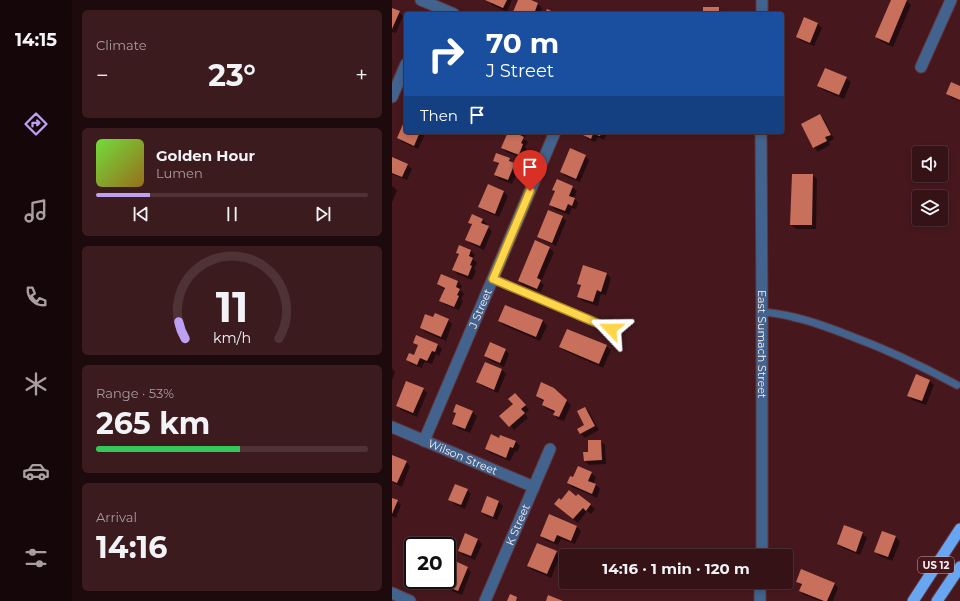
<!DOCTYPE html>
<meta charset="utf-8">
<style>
body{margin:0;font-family:Montserrat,sans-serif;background:#3c1b1f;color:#f1f3f6;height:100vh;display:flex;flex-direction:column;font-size:15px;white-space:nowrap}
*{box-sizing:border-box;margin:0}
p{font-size:13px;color:#a99ea1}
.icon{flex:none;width:22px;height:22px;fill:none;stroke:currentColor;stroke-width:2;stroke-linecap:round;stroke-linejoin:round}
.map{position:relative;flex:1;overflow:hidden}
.sheet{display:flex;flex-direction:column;gap:10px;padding:10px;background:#1d0a0c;width:320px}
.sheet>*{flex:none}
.banner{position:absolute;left:12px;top:12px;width:380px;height:122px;border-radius:4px;box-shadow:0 2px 6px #0003,0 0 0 1px #4e3235;background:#1a4fa0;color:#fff;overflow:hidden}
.controls{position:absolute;left:520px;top:146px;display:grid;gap:8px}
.controls a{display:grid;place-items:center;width:36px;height:36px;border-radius:4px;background:#341216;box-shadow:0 2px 6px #0003,0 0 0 1px #4e3235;font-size:20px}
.speed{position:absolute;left:12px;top:537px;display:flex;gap:8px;font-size:20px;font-weight:700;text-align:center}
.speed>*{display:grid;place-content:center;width:52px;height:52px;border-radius:50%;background:#341216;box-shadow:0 2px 6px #0003,0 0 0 1px #4e3235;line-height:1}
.speed .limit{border:2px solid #111;border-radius:6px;background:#fff;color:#111}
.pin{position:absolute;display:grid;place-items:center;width:34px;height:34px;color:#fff;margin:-41px -17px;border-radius:50% 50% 50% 0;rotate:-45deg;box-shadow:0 0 4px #0007}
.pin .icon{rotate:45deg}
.me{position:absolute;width:44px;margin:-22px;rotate:293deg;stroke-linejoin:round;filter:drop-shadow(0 0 3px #0008)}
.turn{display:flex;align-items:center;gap:14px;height:84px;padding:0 16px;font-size:18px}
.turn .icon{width:52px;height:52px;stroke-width:2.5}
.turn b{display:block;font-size:28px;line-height:34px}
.then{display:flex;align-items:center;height:38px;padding:0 16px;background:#0003;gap:8px;font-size:15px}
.big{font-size:30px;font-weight:700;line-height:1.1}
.sheet .tile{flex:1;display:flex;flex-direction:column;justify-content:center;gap:6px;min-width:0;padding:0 14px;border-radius:6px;background:#3c1b1f}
.sheet .dial{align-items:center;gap:0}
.dial svg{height:104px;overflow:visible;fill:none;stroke:#4e3235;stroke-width:7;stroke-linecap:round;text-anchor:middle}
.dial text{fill:#f1f3f6;stroke:none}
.song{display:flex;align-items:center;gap:12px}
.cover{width:48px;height:48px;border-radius:6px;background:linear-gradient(135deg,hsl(100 70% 55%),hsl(40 70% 35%))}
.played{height:4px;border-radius:2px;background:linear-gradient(90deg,#bca0f2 20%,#4e3235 20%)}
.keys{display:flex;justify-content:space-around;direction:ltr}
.heat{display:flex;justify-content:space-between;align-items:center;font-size:22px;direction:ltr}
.charge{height:6px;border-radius:3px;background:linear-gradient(90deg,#34c759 53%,#4e3235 0)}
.trip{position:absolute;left:167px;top:549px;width:234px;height:40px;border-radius:4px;background:#341216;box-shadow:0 2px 6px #0003,0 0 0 1px #4e3235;font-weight:700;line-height:40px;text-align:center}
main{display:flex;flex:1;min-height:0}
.menu{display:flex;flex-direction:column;width:72px;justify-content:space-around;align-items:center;background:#150709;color:#a99ea1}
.menu .icon{width:28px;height:28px}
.menu .active{color:#bca0f2}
.menu b{font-size:18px;color:#f1f3f6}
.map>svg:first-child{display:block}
.shadow{fill:#0007}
.building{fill:#c8705b}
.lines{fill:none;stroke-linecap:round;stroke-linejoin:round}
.service-casing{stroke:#60363b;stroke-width:9}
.minor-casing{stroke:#60363b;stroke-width:13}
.trunk-casing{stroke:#60363b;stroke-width:13}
.service{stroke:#41638e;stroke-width:7}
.minor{stroke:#41638e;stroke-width:11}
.trunk{stroke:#68a6f2;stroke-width:11}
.route-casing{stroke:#a68a30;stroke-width:10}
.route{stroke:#ffd54a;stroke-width:7}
.labels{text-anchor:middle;stroke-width:4;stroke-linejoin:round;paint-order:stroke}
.shield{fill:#46181e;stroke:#c6aeb1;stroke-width:1}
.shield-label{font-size:10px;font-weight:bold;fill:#fdeff0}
.street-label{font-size:11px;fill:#fdeff0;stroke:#46181e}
</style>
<main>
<nav class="menu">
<b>14:15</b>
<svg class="icon active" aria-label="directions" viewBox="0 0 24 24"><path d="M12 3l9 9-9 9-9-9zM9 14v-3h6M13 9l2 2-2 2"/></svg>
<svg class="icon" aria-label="music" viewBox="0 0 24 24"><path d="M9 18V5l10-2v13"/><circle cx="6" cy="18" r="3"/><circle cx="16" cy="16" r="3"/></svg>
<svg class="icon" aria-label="phone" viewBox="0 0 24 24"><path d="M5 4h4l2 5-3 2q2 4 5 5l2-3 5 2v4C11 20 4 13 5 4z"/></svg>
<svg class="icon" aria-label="climate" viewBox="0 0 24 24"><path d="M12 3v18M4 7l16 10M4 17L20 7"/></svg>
<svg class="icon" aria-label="car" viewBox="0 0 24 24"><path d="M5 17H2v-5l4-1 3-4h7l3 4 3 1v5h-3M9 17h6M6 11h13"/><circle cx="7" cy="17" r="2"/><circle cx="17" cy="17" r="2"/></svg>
<svg class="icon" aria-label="filters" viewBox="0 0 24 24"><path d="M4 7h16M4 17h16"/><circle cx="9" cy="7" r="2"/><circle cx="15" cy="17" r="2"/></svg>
</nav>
<section class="sheet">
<div class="tile"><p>Climate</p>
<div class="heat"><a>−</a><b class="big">23°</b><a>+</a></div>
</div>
<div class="tile">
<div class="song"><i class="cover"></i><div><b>Golden Hour</b><p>Lumen</p></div></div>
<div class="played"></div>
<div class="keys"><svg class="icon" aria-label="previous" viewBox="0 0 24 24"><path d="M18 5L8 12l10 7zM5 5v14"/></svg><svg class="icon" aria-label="pause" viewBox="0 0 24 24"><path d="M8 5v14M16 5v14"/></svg><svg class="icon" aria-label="next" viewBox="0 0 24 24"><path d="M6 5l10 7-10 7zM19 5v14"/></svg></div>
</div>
<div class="tile dial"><svg viewBox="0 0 100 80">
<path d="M14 69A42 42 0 1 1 86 69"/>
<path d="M14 69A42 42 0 0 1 9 56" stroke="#bca0f2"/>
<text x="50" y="56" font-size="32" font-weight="700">11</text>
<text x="50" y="72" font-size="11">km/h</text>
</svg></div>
<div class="tile"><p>Range · 53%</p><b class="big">265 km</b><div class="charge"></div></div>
<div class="tile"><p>Arrival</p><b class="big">14:16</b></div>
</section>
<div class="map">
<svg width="568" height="601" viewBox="0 0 568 601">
<rect width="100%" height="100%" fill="#46181e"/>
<path class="shadow" d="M96 0H120L115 12 100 5Z
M128 0H136L146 4 150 8 148 14H124L122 12Z
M500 0H512L515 1 519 5 501 47 488 41 484 37Z
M326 8 330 12V14H312Z
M0 9 7 12 11 16 4 33 0 32Z
M413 18 426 24 430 28 422 46 409 41 405 37Z
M454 78 459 82 452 99 431 90 427 86Z
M568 87V101L559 98 555 93Z
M428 115 432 119 442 139 437 142 438 145 426 152 422 147Z
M14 124V132H31L33 134 26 149 10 142 6 138Z
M117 132H133L134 134 132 139 136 142 133 147 135 149 131 159 114 152 110 148Z
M193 132H214L215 133 212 140 206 137 203 142 196 139 192 135Z
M193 156 197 160 188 182 173 176 169 171Z
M117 159 127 168 120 184 107 179 103 175 107 165 102 160Z
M0 161 15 165 20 169 15 180 0 174Z
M421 175 425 179 424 229H404L399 225Z
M0 186 5 190 0 203Z
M180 187 185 191 182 198 186 203 184 209 180 208 177 215 162 209 158 204 163 192 162 190Z
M112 192 116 196 107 217 92 211 87 207Z
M170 217 174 221 164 246 151 240 146 236Z
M91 220 95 224 94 226 100 231 92 250 79 244 75 240 80 226 78 223Z
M68 247 79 251 83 255 81 259 85 263 82 269 84 271 80 280 65 274 61 269 67 255 65 253Z
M157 248 162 252 149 282 152 285 149 292 131 285 127 281Z
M191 266 215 274 219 278 214 295 209 294 206 306 190 301 186 296 189 287 186 283Z
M50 275 66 282 70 286 68 290 72 294 69 299 71 301 67 310 53 305 48 300 53 290 50 288 46 284Z
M114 306 151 321 155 326 148 341 111 325 107 321Z
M42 319 56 320 60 324 54 341 33 332 29 328Z
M25 336 46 345 50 349 47 356 44 354 40 364 32 362 30 368 19 364 15 360 22 356 27 346 23 342Z
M214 346 219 350 211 368 173 351 168 347Z
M113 350 117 354 112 367 97 360 93 356Z
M94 363 110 370 114 374 106 393 90 386 86 382Z
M0 368 3 372 0 380Z
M538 381 542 385 534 405 520 400 516 395Z
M162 388 179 405 172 421 166 419 162 415 163 413 155 409 151 405 153 402 149 400 145 396Z
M31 389 35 393 25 417 9 410 5 406Z
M127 398 137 410 133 414 136 418 122 430 109 416 122 404Z
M193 408 197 412 207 430 193 438 188 433 193 426Z
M62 411 80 412 85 416 78 433 65 428 61 423 65 414Z
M109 436 124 442 128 446 125 452 123 451 118 461 98 453 94 449 107 439Z
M208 441 213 445 214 464 197 465 193 461 197 453Z
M0 456 14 462 18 466 10 487 0 482Z
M199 473 204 477 201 484 204 485 208 489 205 498 180 487 176 483 182 478Z
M75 490 79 494 73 509 62 504 58 500Z
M187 495 203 509 199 514 195 511 186 523 168 508 170 501 184 498Z
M96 497 107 502 111 506 105 520 94 516 90 512Z
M0 499 5 501 9 505 4 518 0 516Z
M157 515 185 527 189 531 183 544 169 539 166 545 153 540 149 536Z
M491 532 504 537 508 542 500 561 487 556 483 551Z
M470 533 475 538 468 555 450 548 446 544Z
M73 535 86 540 90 544 83 560 71 555 67 550Z
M164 552 168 556 159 578 140 570 136 566Z
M75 568 79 572 70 595 56 589 52 585 54 580H55V577Z
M405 582 442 583 446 588 441 601H428L412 595 408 591 410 586Z"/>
<path class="building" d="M93 0H115L111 8Z
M126 0H139L146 3 142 14H125L121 12Z
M499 0H515L497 43 483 37Z
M311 7H327V14H311Z
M0 8 8 11 0 29Z
M155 9 166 14H153Z
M412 17 426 23 418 43 404 37Z
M433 68 455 77 447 95 425 86Z
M559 82 568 86V100L554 94Z
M428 114 439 135 433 137 435 141 421 148 409 124Z
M12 122 14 123V132H28L22 146 5 138Z
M116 132H129L128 135 132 137 129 143 131 144 127 155 109 148Z
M192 132H210L208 136 201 134 199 139 191 135Z
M178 148 194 155 184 179 168 172Z
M104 153 118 158 117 161 123 163 116 180 102 175 107 163 101 161Z
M0 157 16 164 10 177 0 173Z
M400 174H421L420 225H398Z
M165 179 181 186 177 196 183 198 180 206 176 204 173 211 157 205 163 191 160 190Z
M96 184 112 191 103 214 86 207Z
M156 210 171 216 160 243 145 237Z
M80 214 91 219 89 223 97 226 88 246 73 240 80 224 76 223Z
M143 240 158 247 145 278 149 280 145 289 126 281Z
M67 245 79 250 77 256 81 258 78 265 80 266 76 276 60 270 67 254 64 253Z
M191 265 215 273 209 292 205 290 201 302 185 297 189 285 185 284Z
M49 274 66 281 64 287 68 289 65 295 67 296 62 307 47 301 53 288 45 284Z
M113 305 151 320 144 337 106 321Z
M43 313 57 319 49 337 28 328 33 314 41 317Z
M175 329 215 345 207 364 167 347Z
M24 335 46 344 43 352 40 351 35 361 28 358 25 365 14 360 17 353 22 355 26 345 21 343Z
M98 342 114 349 108 363 92 356Z
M93 362 110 369 102 390 84 382Z
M524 374 538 380 530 401 515 396Z
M14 381 32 388 21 413 4 406Z
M149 382 162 388 175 400 167 417 161 415 163 411 150 405 152 400 144 396Z
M123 393 134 405 129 409 133 413 117 427 107 416 121 404 116 399Z
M64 404 81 411 73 429 60 424 64 413 61 412Z
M193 407 203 426 188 434 185 429 192 425 185 411Z
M99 434 107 438 108 435 124 441 121 448 118 447 114 458 93 449Z
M196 440H209L210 460 192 461 191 452H196Z
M0 455 15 461 5 483 0 481Z
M186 466 200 472 196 481 204 484 200 494 175 483 178 476 181 477Z
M63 484 76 489 69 505 56 500Z
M177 490 184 496 186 494 199 504 194 511 191 508 181 519 162 504 167 498 169 500Z
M95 496 107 501 101 517 89 512Z
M0 498 6 500 0 514Z
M157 514 185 526 179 541 165 535 162 542 148 536Z
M452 525 471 532 464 552 445 544Z
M490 531 504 536 496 557 482 552Z
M73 533 86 539 79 556 66 551Z
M145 543 165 551 155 574 135 566Z
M61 560 76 567 66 591 51 585 53 580H55V575Z
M409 569 443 583 435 601H432L407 591 410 584 404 582Z
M118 594 125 597 124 601H115Z
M156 595 171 601H154Z"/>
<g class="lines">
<defs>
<path id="service" d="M101 279 219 329
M370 312C380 313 391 314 401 317 420 321 438 328 456 335 494 349 530 366 565 385"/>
<g id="minor">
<path d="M29 0 62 14"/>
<path d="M370 14V0"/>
<path d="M529 67 559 0"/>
<path d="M0 97 14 64"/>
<path id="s1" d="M369 132 370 312V556"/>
<path id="s2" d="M0 427 142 487"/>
<path id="s3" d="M32 441 163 132"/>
<path d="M0 593 18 601"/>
<path id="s4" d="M93 601 158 449"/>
<path d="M368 601V582"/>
</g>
<path id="trunk" d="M521 601 568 529
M545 601 568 567"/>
</defs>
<use href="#service" class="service-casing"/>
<use href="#minor" class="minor-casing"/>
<use href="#trunk" class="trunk-casing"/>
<use href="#service" class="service"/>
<use href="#minor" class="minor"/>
<use href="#trunk" class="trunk"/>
</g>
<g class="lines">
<defs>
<path id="route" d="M138 191 101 279 219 329"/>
</defs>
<use href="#route" class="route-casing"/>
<use href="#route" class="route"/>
</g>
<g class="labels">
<rect class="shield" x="526" y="557" width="36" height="16" rx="3"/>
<g class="shield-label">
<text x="544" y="569">US 12</text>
</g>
<g class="street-label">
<text dy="4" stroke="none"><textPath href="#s3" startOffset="144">J Street</textPath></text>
<text dy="4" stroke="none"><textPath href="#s1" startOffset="212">East Sumach Street</textPath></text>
<text dy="4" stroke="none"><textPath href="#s2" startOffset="77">Wilson Street</textPath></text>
<text dy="4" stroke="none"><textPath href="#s4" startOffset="83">K Street</textPath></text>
</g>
</g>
</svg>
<div class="controls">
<a><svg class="icon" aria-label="sound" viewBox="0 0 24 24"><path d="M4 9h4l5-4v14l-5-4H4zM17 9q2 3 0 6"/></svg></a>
<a><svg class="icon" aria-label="layers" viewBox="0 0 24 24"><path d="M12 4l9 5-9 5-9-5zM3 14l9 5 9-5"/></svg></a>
</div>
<div class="speed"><div class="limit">20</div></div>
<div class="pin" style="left:138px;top:191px;background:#d93025"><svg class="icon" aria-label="arrive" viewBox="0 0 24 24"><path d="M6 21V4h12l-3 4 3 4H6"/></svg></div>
<svg class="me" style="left:219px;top:329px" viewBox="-20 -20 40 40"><path d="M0-17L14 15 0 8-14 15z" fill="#ffd54a" stroke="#fff" stroke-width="4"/></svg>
<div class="trip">14:16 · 1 min · 120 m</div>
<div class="banner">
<div class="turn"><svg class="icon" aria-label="right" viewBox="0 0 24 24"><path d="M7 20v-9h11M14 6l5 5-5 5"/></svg><div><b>70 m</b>J Street</div></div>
<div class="then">Then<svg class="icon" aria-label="arrive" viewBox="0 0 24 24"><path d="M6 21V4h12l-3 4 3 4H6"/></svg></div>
</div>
</div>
</main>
